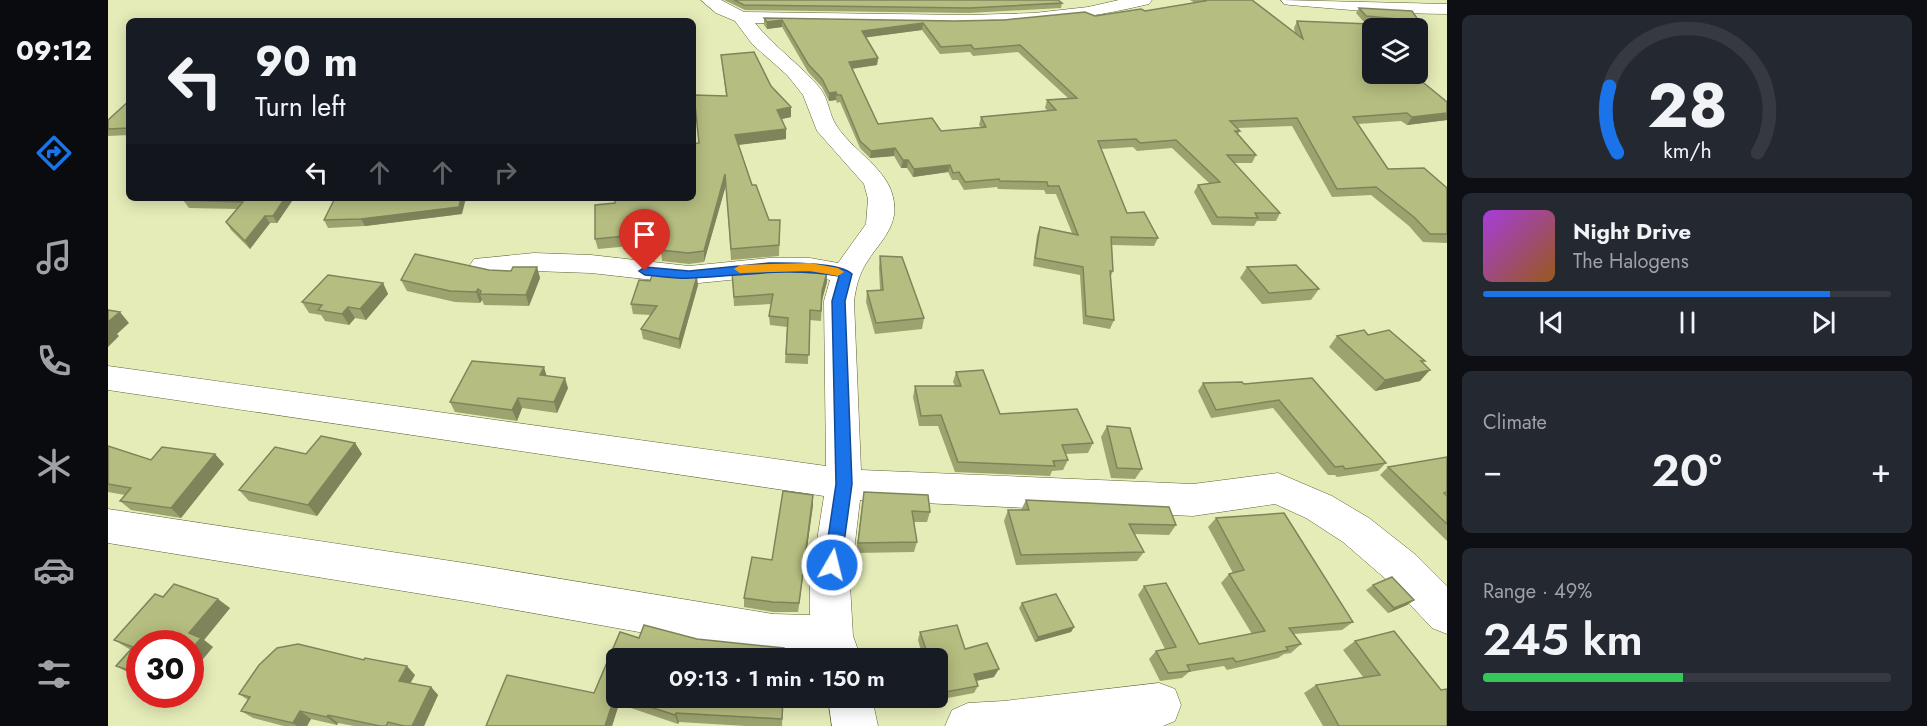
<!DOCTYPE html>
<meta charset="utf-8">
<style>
body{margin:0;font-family:Jost,sans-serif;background:#242831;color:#f1f3f6;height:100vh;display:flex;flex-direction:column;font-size:22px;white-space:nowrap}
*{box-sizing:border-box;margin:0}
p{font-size:20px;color:#9ea1a6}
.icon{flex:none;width:33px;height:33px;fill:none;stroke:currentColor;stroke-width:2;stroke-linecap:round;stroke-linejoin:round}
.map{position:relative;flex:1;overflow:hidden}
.drawer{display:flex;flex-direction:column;gap:15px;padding:15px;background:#0d0f14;width:480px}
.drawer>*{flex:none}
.hud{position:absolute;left:18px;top:18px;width:570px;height:183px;border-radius:9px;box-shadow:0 3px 15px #0003;background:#171b24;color:#f1f3f6;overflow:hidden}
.fabs{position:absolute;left:1254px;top:18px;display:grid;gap:12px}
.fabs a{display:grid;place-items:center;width:66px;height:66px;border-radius:9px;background:#171b24;box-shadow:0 3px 15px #0003;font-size:30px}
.speed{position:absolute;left:18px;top:630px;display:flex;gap:12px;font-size:30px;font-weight:700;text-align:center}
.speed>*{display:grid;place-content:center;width:78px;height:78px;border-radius:50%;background:#171b24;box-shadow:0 3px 15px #0003;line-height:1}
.speed .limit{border:9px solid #d22;background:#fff;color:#111}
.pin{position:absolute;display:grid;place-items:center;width:51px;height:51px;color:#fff;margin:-62px -26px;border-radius:50% 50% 50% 0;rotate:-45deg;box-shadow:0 0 6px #0007}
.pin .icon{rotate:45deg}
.me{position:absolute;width:66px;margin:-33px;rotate:8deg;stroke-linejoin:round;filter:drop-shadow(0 0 4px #0008)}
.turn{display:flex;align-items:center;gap:21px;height:126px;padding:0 30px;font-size:27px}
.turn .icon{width:78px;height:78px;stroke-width:2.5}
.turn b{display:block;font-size:42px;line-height:51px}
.lanes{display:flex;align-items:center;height:57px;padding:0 30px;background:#0003;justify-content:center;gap:30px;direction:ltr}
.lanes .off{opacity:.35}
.big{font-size:45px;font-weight:600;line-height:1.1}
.drawer .widget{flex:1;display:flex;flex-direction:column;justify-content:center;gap:9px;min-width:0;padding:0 21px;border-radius:9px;background:#242831}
.drawer .dial{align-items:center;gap:0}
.dial svg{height:156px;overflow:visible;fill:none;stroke:#363941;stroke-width:7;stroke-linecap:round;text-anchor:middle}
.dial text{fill:#f1f3f6;stroke:none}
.song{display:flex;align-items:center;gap:18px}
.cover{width:72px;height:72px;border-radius:9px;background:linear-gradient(135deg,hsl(280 70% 55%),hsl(30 70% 35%))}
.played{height:6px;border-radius:3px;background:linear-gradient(90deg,#1a73e8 85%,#363941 85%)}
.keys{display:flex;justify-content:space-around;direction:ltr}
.heat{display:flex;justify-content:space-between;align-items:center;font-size:33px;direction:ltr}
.charge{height:9px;border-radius:4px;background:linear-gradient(90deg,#34c759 49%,#363941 0)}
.trip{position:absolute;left:498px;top:648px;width:342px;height:60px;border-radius:9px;background:#171b24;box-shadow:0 3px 15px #0003;font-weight:600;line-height:60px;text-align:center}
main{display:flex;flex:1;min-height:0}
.dock{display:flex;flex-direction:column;width:108px;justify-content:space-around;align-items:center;background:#090b0e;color:#9ea1a6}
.dock .icon{width:42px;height:42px}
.dock .selected{color:#1a73e8}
.dock b{font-size:27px;color:#f1f3f6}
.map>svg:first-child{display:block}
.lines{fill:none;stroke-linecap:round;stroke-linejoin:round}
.street-casing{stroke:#5c6132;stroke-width:1}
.street{fill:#fff;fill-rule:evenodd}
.wall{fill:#9ca36e;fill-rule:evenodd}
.shaded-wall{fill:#7f845a}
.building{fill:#b5bd80;stroke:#7f845a;stroke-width:1.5;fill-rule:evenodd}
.route{fill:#1a73e8;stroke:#114b97;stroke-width:1.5}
.slow{fill:#f59e0b}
</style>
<main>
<nav class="dock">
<b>09:12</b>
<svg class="icon selected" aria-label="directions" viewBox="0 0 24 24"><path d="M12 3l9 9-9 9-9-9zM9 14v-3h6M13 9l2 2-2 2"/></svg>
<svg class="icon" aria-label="music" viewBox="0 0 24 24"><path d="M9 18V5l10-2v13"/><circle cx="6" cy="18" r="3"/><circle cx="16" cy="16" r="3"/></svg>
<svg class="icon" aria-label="phone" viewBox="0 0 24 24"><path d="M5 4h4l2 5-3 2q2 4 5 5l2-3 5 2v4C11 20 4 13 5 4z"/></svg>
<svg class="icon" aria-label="climate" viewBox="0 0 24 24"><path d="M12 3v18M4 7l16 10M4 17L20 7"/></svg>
<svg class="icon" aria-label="car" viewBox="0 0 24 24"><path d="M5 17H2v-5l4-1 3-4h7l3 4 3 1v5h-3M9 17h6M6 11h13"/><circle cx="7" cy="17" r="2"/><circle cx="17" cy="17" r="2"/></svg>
<svg class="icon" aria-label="filters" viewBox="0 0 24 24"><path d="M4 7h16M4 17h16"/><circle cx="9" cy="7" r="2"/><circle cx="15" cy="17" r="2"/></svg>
</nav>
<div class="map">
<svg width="1339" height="726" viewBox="0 0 1339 726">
<rect width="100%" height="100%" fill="#e5ecb8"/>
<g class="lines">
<defs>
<path id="street" d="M593 0H613L636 12 861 15 926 13 980 7 1011 0H1044L1041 4C912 36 778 24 647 23 666 47 692 64 712 88 721 100 721 114 728 125 748 156 791 173 786 215 783 234 768 247 759 262 751 274 748 287 746 301L753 470 1085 484 1170 473 1224 496 1261 518 1308 555 1339 586V634L1324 628 1280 581 1235 542 1198 518 1167 504 1085 516 752 500 742 585 745 636 753 658 665 656 363 602 0 543V509L363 564 665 614 702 615V585L716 496 0 390V366L718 466 716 301 722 280 702 276H661L581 284 483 273 426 271 376 274 366 271 362 265 366 259 426 253 483 255 581 266 661 258H702L730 263 758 224 760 199 756 184 709 131 695 95 679 75 644 44 627 21 608 13Z
M1173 0 1339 4V14L1280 13 1182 5 1176 4Z
M1051 683 1067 689 1073 705 1067 721 1055 726H837L844 710 860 703 896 701Z
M720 698H764L770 726H724Z"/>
</defs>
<use href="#street" class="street-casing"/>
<use href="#street" class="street"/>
</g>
<path class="wall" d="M616 0H685L954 3 953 8 861 13 637 10Z
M1082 0H1144L1187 34 1186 28 1189 21 1315 73 1311 79 1339 102V120L1299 125 1293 121 1250 124 1280 169 1339 188V243L1315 242 1301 226 1263 195 1224 197 1184 126 1129 128 1132 131 1130 134 1148 155 1144 163H1126L1172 213 1168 221H1149L1146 226 1104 225 1086 192 1090 185 1101 183 1064 148 1029 151 1025 147 993 149 1019 213 1050 238 1046 246 1004 245 1005 271 1002 278 1006 320 1002 329 975 324 972 275 925 266 929 235 932 227 964 233 948 194H938L936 190 890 189 889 187 856 190 850 180H844L840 172 805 177 799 168H793L786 156 762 158 752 148 732 102 729 103 728 100 721 101 714 87 700 72 674 27 659 29 656 25V18L846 21 987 16 1037 11 1087 3ZM814 30 832 54 862 52 865 56 910 52 960 98 939 100 937 108 940 111 873 117 871 125 873 127 833 131 770 124 744 69 769 65 770 58 758 37Z
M1251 8 1311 21 1308 25 1255 21 1248 13Z
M613 55 663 86 683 107V117L674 119 678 139 631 145 644 185 661 220H672L671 256 623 260 618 185 596 262 581 264 554 261 553 250 555 243 490 249 487 239 507 203 586 181 585 175V144L591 143 618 96Z
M21 101V135L0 136V120Z
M186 198 169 223H162L142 249 123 230 118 222 129 209 81 208 75 200Z
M354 214 257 226 220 228 216 220Z
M772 256 816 318 814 329 767 334 758 302 759 291 772 290 771 267Z
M429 267 432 278 421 306 376 305 374 300 372 303 347 302 299 291 293 280 381 270 403 271Z
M1139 267 1211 289 1203 300 1154 304 1132 278Z
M719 272V282L714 300 713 321 701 320 700 364 677 363 679 327 662 325 661 316 664 304 626 306 624 273Z
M275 283 280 294 258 320 247 318 241 325 217 321 213 315 201 313 194 302Z
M590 285 572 349 535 339 533 329 543 315 525 314 523 304Z
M1260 335 1315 363 1312 381 1267 391 1221 347 1229 336Z
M848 372 892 414 985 443 980 453 957 454 960 460 955 470 944 471 942 476 847 472 830 426H811L805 397 807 386H847L845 382Z
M439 376 460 388 449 413 414 408 409 421 347 412 342 402Z
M1204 378 1278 463 1270 471 1229 477 1227 475H1220L1165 408 1103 418 1090 391 1095 383 1136 384Z
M999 426 1034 469 1027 479 1003 478 993 437Z
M247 443 254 454 209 516 141 501 131 490 198 454Z
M0 446 43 460 116 464 73 518 23 510 12 501 17 495 0 492Z
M1339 457V541L1272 475 1280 467Z
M756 492 822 512 819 522H806L809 542 806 552 748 553Z
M918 500 1068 525 1061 535 1027 534 1036 552 1029 561 908 565 896 521 900 510H913Z
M705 505 690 612H665L636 607V598Z
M1108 518 1245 622 1234 630 1186 634 1193 644 1183 653 1176 654 1170 658 1119 670 1116 666 1081 672 1074 678 1052 681 1041 659 1048 651 1057 649 1030 595 1036 586 1091 644 1144 634 1113 583 1121 574 1125 573 1100 527Z
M1265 585 1306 600 1299 605 1280 613 1258 590Z
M55 597 122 608 96 640 105 647 32 644V677L23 674 8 666 23 650 6 640Z
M914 603 966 627 963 632 927 642 911 608Z
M536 625 589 639 676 648V658H508V698H675L674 726H638L571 722 570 724 511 704 504 726H378L399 675 486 693 512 632 531 638Z
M812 632 857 649 886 677 869 681 870 686 866 693 829 700 828 698H830V658H815L810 640Z
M1247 641 1333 690 1339 726H1215L1196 693 1208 685 1255 677 1235 650Z
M307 675 302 683 323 687 330 695 316 726H246L230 723 229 725 203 719 199 726H176L145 718 133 711 140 700 131 694Z"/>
<path class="shaded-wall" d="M674 20V27L659 29V22Z
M815 23 814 30 754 38V31Z
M770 58 769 65 740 69 741 62Z
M1315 73 1310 81 1306 75Z
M728 92V100L721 101V93Z
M683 107V117L669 120V110Z
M1339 113V120L1299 125 1304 117Z
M678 129V139L628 145 627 135Z
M787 148 786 156 762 158 763 151Z
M795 160H800L799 168H793Z
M842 165 840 172 805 177 806 169Z
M617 174 618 185 596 262V251Z
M177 198H186L169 223 165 216Z
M353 198H358L354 214 257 226 253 219Z
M157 216 162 223 142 249 137 241Z
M429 267 432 278 421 306 418 295Z
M719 272V282L714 300V291Z
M589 276 590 285 572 349 571 339Z
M275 283 280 294 258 320 252 309Z
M370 289 374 300 372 303 368 292Z
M240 307 247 318 241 325 234 314Z
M12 312 21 323 9 334 11 336 0 347V322Z
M436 367 439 377 432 375Z
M1322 370 1312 381 1267 391 1277 380Z
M457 378 460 388 449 413 446 402Z
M410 398 414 408 409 421 404 410Z
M247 443 254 454 209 516 200 505Z
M107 454 116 464 73 518 63 508Z
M705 495V505L690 612 691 603Z
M110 599 122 608 96 640 105 647 82 675V651L81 633Z
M1306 600 1299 605 1280 613 1286 608Z
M966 627 963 632 927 642 930 637Z
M299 666 307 675 299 689 291 681Z
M891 669 886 677 862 682 866 674Z
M323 687 330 695 316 726H304Z
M507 695 511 704 504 726H497Z
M192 711 203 719 199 726H189L185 723Z
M568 713 571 722 570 724 567 715Z
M220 715 230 723 229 725 219 717Z"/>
<path class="building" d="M626 0H950L954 3 862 8 636 5Z
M1095 0H1144L1195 39 1189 21 1262 24 1267 28H1264V74H1310V68L1315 73 1306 75 1339 102V113L1304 117 1299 113 1245 117 1280 169 1316 168 1339 188V234H1322L1307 218 1268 187 1229 189 1189 118 1122 121 1132 131H1127L1148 155H1119L1172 213H1147L1150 218 1109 217 1090 185 1112 182 1068 140 1032 143 1028 139 990 141 1019 213 1036 212 1050 238 1003 237 1005 271H1002L1006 320 978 316 975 267 927 258 932 227 970 235 951 186H940L939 182 892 181 891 179 857 182 851 172 845 173 842 165 806 169 800 160H795L787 148 763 151 752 141 733 95H729L728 92 721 93 714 79 700 64 674 20 659 22 656 18 846 21 896 20 977 12 987 16 1033 9 1037 11 1097 1ZM815 23 833 47 863 45 866 49 912 45 969 98 939 100 948 110 873 117 878 127 833 131 824 118 770 124 741 62 770 58 754 31Z
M1251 8 1304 11 1311 21 1258 16Z
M646 52 663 86 683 107 669 110 678 129 627 135 644 185H648L661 220H672L671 245 623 249 617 174 596 251 580 253 553 250 559 232 487 239V205L507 203V198H585V181H586L585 171V144L591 143 586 95 619 96 613 55Z
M21 101V128L0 129V120Z
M78 198H177L165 216H157L137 241 118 222 135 202 75 200Z
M227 198H353L351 207 253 219 216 220Z
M307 254 381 270 403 271 405 267H429L418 295 372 294 373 291 370 289 368 292 342 291 293 280Z
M772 256 794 257 816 318 768 323 759 291 775 290Z
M1188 265 1211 289 1161 293 1139 267Z
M661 269H702L719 272 714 291 713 311 702 310 701 355 678 354 680 318 661 316 665 294 626 297 624 273Z
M545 273 589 276 571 339 533 329 549 306 523 304 531 280 542 281Z
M220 275 275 283 252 309 240 307 234 314 210 310 214 305 194 302Z
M0 310 12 312 0 322Z
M1256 330 1260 335 1281 330 1317 361H1313L1322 370 1277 380 1229 336Z
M364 361 436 367 432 375 457 378 446 402 410 398 404 410 342 402Z
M875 370 892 414 969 409 985 443 954 445 960 460 945 461 947 466 850 462 833 415 813 416 807 386H853L848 372Z
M1204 378 1278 463 1237 469 1235 466 1227 467 1171 400 1108 410 1095 383 1134 382 1136 384Z
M999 426 1022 428 1034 469 1009 468Z
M213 436 247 443 200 505 131 490 167 447 198 454Z
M0 446 43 460 54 447 107 454 63 508 12 501 23 488 0 484Z
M1339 457V492L1336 493 1339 496V524L1280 467Z
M675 491 705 495 691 603 665 602 636 598 644 557 664 560Z
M756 492 820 495 822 512 804 511 809 542 750 543Z
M918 500 1061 507 1068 525 1021 524 1036 552 913 555 900 510H921Z
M1176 513 1245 622 1181 628 1193 644 1178 647 1180 650 1128 662 1125 658 1079 665 1082 671 1060 673 1048 651 1068 647 1036 586 1058 583 1091 644 1157 631 1121 574 1136 570 1108 518Z
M1284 577 1306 600 1286 608 1265 585Z
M66 584 110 599 81 633 93 638 82 651V644H32V674L8 666 25 647 6 640 47 594 55 597Z
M948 594 966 627 930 637 914 603Z
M536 625 589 639 676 648V658H508V696L507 695 497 726H378L399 675 486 693 512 632 531 638Z
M849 625 857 649 879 643 891 669 866 674 870 686 832 693 830 686V658H821L812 632Z
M1286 631 1333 690 1339 689V726H1231L1208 685 1272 675 1247 641Z
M190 644 256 660 257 658 299 666 291 681 323 687 304 726H296L280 722 278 726H272L220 715 219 717 192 711 185 723 133 711 142 697 131 694 151 665 169 648Z
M514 698H675L674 719 568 713 567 715Z"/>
<path class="route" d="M661 263C679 263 732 262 744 274L737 301 744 484 733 565 730 570 724 573 718 570 716 565 728 484 724 301 731 276C677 267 636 276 583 278 568 279 552 276 537 275L531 271 537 267 581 271Z"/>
<path class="slow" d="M702 263 730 268 736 272 730 276 702 271 632 273 626 269 632 265Z"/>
</svg>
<div class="fabs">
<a><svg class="icon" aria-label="layers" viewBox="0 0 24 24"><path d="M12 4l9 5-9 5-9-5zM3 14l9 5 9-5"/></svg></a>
</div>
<div class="speed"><div class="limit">30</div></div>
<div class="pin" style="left:537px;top:271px;background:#d93025"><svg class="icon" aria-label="arrive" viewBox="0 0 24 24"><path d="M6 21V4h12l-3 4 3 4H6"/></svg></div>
<svg class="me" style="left:724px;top:565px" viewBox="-20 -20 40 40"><circle r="17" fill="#1a73e8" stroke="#fff" stroke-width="3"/><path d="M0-11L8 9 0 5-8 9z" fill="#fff"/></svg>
<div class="trip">09:13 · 1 min · 150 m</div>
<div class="hud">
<div class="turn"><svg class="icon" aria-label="left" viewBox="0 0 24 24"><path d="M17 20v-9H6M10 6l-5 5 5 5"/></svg><div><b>90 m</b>Turn left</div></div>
<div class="lanes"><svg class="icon" aria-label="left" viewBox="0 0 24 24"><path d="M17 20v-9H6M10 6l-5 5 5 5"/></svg><svg class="icon off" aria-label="ahead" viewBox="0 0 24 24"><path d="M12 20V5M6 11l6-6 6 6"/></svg><svg class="icon off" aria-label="ahead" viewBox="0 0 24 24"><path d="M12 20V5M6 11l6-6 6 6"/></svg><svg class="icon off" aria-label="right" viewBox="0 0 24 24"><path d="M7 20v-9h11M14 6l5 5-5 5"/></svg></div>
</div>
</div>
<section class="drawer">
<div class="widget dial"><svg viewBox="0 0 100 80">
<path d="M14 69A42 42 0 1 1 86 69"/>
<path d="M14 69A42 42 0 0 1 10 35" stroke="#1a73e8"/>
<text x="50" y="56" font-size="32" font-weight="700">28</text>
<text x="50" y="72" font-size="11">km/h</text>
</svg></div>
<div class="widget">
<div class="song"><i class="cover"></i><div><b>Night Drive</b><p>The Halogens</p></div></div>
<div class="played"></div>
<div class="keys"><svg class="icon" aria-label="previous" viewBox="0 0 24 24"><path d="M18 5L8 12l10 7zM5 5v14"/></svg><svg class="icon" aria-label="pause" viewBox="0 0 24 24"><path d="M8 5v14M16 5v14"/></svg><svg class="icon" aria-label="next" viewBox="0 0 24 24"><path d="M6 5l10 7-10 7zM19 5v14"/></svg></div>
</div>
<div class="widget"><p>Climate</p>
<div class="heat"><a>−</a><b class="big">20°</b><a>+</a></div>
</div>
<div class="widget"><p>Range · 49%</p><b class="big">245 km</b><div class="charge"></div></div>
</section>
</main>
